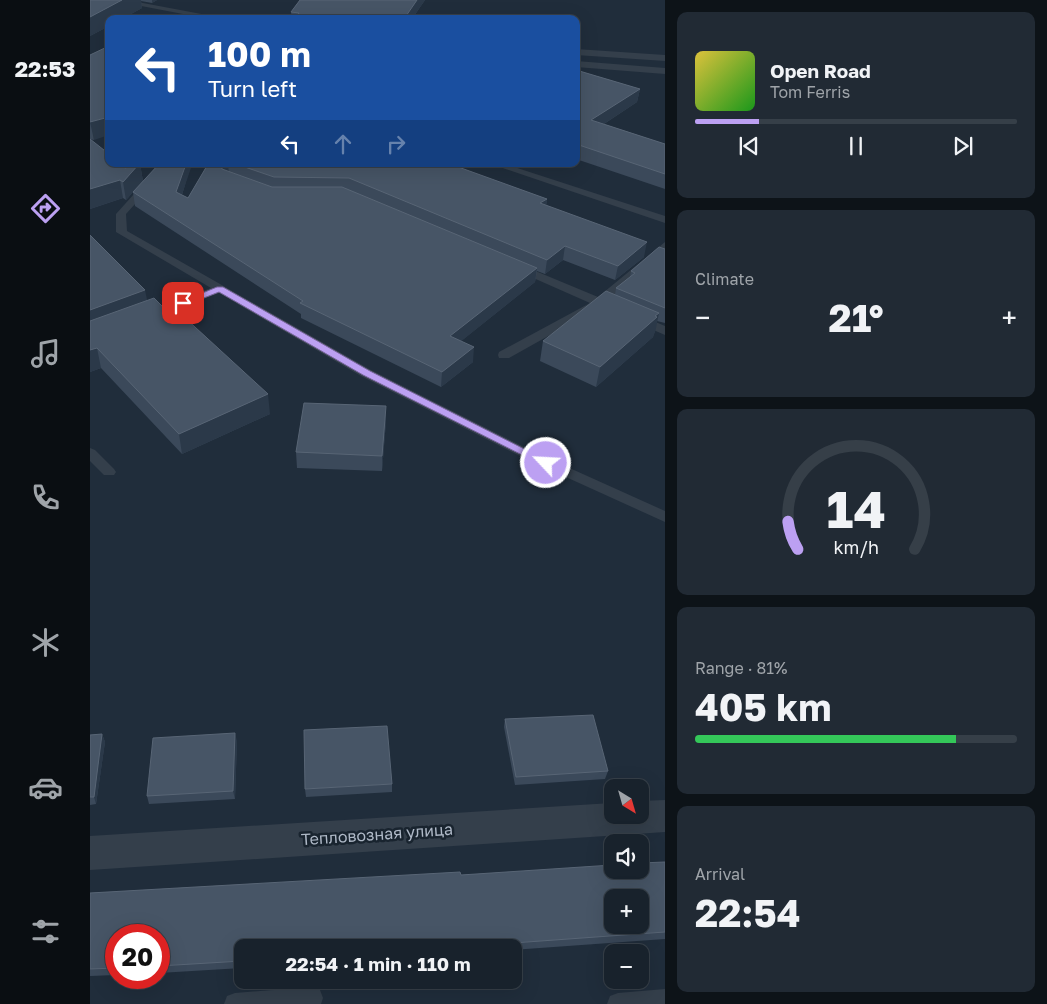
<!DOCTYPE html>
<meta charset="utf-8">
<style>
body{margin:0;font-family:"Golos Text",sans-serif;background:#212a34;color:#f1f3f6;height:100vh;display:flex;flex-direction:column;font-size:19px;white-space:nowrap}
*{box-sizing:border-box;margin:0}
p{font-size:16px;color:#9fa4a9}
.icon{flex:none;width:28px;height:28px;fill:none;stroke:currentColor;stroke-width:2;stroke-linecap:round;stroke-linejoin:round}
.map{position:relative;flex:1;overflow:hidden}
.drawer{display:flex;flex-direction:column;gap:12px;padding:12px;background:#0d1318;width:382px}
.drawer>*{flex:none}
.hud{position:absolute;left:15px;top:15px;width:475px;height:152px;border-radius:10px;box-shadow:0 5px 20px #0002,0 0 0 1px #363f48;background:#1a4fa0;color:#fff;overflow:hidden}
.needle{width:32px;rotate:143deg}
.buttons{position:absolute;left:514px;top:779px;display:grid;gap:10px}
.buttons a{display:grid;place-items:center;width:45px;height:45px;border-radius:10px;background:#18222c;box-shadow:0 5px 20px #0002,0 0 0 1px #363f48;font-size:25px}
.speed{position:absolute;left:15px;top:924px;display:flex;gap:10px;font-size:25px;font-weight:700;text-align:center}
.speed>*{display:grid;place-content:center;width:65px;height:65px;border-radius:50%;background:#18222c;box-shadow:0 5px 20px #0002,0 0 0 1px #363f48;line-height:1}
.speed .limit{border:8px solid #d22;background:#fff;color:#111}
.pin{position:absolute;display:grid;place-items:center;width:42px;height:42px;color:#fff;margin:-21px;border-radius:10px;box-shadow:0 2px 8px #0006}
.me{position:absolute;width:55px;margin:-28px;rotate:295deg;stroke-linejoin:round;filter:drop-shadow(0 0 4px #0008)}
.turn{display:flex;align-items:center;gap:18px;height:105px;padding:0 20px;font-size:22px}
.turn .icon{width:65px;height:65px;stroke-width:2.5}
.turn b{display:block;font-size:35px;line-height:42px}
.lanes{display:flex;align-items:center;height:48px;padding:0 20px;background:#0003;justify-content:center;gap:25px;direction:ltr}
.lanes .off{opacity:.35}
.big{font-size:38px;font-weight:700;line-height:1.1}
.drawer .tile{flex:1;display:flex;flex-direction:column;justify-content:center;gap:8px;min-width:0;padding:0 18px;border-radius:10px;background:#212a34}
.drawer .dial{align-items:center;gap:0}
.dial svg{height:130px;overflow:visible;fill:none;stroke:#363f48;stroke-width:7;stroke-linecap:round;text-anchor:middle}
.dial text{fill:#f1f3f6;stroke:none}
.song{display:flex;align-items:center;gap:15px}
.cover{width:60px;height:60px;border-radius:8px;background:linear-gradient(135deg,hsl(50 70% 55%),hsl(120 70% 35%))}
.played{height:5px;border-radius:2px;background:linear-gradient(90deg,#bca0f2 20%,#363f48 20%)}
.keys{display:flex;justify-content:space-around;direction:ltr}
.heat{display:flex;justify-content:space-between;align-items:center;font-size:28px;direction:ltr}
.charge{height:8px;border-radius:4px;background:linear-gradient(90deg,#34c759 81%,#363f48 0)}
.trip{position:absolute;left:144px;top:939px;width:288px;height:50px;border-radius:10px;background:#18222c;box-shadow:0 5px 20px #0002,0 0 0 1px #363f48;font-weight:700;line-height:50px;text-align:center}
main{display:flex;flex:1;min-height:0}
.dock{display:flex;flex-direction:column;width:90px;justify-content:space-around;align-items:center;background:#0a0e12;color:#9fa4a9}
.dock .icon{width:35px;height:35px}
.dock .selected{color:#bca0f2}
.dock b{font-size:22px;color:#f1f3f6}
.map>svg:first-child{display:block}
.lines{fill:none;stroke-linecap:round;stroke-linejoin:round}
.service{fill:#343f4b;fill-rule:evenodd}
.minor{fill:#343f4b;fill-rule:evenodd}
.wall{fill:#3b495a}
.shaded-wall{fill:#2b3949}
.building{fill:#475566;stroke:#586575;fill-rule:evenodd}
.route{fill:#bca0f2;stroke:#7a689d}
.labels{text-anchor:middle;stroke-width:5;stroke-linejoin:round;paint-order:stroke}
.near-street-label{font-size:16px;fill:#afb9c7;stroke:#19242f}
</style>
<main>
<nav class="dock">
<b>22:53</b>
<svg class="icon selected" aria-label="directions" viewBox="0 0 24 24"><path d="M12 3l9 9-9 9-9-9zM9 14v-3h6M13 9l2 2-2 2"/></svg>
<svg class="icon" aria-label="music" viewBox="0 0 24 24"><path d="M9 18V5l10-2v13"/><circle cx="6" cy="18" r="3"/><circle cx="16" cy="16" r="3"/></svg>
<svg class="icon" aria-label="phone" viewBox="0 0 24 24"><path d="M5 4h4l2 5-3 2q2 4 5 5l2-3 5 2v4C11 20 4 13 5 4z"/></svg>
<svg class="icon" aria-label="climate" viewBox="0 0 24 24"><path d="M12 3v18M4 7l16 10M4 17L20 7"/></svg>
<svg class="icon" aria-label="car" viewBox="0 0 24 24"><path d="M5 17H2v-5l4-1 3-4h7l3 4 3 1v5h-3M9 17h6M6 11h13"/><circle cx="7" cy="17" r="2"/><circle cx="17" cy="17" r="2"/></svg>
<svg class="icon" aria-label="filters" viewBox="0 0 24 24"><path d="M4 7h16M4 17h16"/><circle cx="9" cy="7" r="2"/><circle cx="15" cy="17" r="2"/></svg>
</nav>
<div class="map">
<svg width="575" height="1004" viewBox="0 0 575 1004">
<rect width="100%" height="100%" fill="#202d3b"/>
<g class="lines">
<path class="service" d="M20 0H37L138 19H119Z
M486 49 575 55V61L486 55Z
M486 61 575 68V74L486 67Z
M71 164H81L36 214 37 231 281 370 444 452 575 511V522L434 458 271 376 129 293 67 317H59L57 314 59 311 121 288 26 232V214Z
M401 164H415L575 216V223Z
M575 242V251L518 301 529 308 527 311 523 312 510 307 419 358H409L408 355 409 352 500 303 423 269V265H431L508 297Z
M549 315 575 326V335L545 322 543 319Z
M0 448 5 450 24 469 26 472 24 475H14L0 461Z
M222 987 230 990 233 998 231 1004H134L137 996 145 993Z
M575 989V1004H517L520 996 528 993Z"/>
<path class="minor" d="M575 800V832L0 870V836L522 803V815H550V801Z"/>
</g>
<path class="wall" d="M0 0H67L62 3 51 1 52 8 32 19H19V26L0 36Z
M210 0H335L322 19H202L201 12Z
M0 55 4 140 0 139Z
M486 70 550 89 547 102 514 124 575 144V189L486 159Z
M0 139 35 168 48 164H50L53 181 69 164H101L92 195 98 198 118 164H360L457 199 456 206 554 257 525 280 473 260 455 274 447 271 445 282 371 341 383 362 351 387 211 318V314L45 206 43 192 36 200 33 198 0 209Z
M0 235 57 301 180 414 92 454 11 368 0 372Z
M575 249V323L567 321 563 337 506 387 450 361 453 341 525 295 526 288 540 277 541 271Z
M296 421 292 471 207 468 206 452Z
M415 719 518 771 515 779 425 785 414 727Z
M12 734 15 742 6 804 0 805V735Z
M147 741 145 799 59 804 57 796Z
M302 784V792L216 797 215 789Z
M575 862V939L422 950V948H152V968L69 973V935H26V975L0 976V893L371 875Z"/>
<path class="shaded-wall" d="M32 0H51L52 8 32 19H19V26L0 36V17Z
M62 0H67L62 3Z
M327 0H335L322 19H314Z
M550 89 547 102 500 133 501 120Z
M19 117V135L4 140 0 122Z
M49 164H50L53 181 36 200 33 182Z
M96 164H101L102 165 88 206 86 192Z
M131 164H138L139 174 132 177Z
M30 180 33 198 0 209V189Z
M457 199 455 213 450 203Z
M557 242 554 257 525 280 528 266Z
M475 246 473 260 455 274 457 260Z
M447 268 445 282 359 351 360 336Z
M55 290 59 309 0 331V310Z
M569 313 565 333 564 334 563 337 506 387 510 367Z
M384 347 383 362 351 387 352 372Z
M7 348 11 368 0 372V350Z
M178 394 180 414 92 454 89 434Z
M296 406V421L292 471V456Z
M145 733 147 741 145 799 143 791Z
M12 734 15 742 6 804 4 797Z"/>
<path class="building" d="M0 0H32L0 17Z
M210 0H327L314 19H205L209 13 201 12Z
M19 46V117L0 122V55Z
M486 70 550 89 501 120 575 144V174L486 144Z
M0 139 19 154V164H30L35 168 49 164 33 182 30 180 0 189Z
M69 164H96L86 192 98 198 118 164H131L132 169 182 187H252L447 268 360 336 384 347 352 372 210 303 213 301 43 192Z
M146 164H360L457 199 450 203 557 242 528 266 475 246 457 260 259 178 184 177Z
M0 235 55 290 0 310Z
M569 247 575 249V308L526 288 545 273 541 271Z
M516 291 569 313 565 316 567 317 510 367 453 341Z
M64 298 74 308 81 305 178 394 89 434 7 348 0 350V321Z
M214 403 296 406 292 456 206 452Z
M503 715 518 771 426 777 415 719Z
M297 726 302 784 215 789 214 730Z
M145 733 143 791 57 796 63 738Z
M12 734 4 797H0V735Z
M575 862V932L354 948H152V961L69 966V935H26V968L0 969V893L370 872 371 875 522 865V870H550V863ZM522 898H550V925H522Z"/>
<path class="route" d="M127 287H133L280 371 462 463 460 465H452L273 375 129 292 96 305 88 303Z"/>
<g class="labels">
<g class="near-street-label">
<text transform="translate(287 834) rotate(-4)" y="6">Тепловозная улица</text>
</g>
</g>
</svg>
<div class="buttons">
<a><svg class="needle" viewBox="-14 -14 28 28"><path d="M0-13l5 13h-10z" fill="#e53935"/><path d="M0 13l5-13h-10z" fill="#9fa4a9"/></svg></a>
<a><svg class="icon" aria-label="sound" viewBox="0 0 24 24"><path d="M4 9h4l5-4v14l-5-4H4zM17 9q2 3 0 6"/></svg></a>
<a>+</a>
<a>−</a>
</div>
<div class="speed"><div class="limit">20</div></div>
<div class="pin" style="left:93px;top:303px;background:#d93025"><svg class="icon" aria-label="arrive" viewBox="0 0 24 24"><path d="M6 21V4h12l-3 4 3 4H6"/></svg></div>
<svg class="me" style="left:456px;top:463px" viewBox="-20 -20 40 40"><circle r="17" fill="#bca0f2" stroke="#fff" stroke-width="3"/><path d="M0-11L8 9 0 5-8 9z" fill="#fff"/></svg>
<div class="trip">22:54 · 1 min · 110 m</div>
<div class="hud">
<div class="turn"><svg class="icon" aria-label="left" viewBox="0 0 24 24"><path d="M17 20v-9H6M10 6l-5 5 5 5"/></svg><div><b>100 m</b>Turn left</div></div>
<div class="lanes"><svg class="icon" aria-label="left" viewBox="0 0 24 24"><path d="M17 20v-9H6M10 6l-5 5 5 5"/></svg><svg class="icon off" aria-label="ahead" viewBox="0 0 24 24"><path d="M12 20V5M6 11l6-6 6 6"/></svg><svg class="icon off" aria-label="right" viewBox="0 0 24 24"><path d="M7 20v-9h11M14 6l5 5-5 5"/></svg></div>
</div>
</div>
<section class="drawer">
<div class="tile">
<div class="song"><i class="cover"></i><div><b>Open Road</b><p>Tom Ferris</p></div></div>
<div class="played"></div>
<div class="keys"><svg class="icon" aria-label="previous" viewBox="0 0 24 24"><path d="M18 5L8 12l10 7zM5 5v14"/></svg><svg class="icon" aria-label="pause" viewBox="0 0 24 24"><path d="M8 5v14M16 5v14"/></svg><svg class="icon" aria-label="next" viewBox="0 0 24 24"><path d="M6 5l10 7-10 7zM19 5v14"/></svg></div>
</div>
<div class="tile"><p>Climate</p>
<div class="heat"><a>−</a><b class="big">21°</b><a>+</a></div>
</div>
<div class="tile dial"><svg viewBox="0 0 100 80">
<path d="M14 69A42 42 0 1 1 86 69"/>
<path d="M14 69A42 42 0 0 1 8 52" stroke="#bca0f2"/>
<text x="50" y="56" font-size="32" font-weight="700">14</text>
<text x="50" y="72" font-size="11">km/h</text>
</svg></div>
<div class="tile"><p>Range · 81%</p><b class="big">405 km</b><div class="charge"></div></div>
<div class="tile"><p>Arrival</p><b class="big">22:54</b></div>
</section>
</main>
